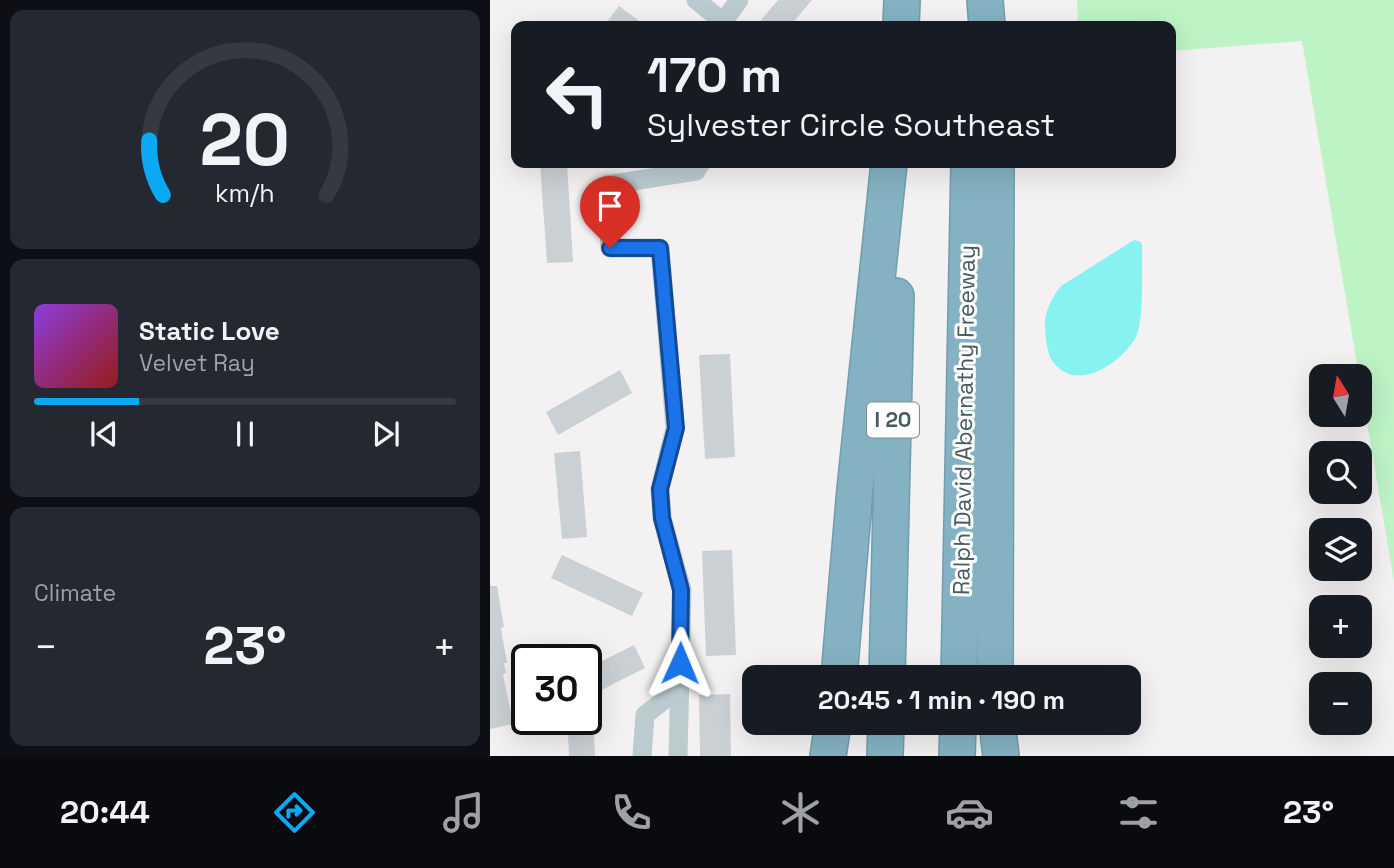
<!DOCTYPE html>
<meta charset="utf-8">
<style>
body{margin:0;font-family:"Space Grotesk",sans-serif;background:#242831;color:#f1f3f6;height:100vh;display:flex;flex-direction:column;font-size:26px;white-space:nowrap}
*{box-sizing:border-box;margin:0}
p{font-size:23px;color:#9ea1a6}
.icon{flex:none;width:38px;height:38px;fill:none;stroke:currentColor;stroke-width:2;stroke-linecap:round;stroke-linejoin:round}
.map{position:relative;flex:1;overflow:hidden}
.side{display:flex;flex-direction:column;gap:10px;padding:10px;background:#0d0f14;width:490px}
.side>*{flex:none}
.top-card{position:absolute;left:21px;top:21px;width:665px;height:147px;border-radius:14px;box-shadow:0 7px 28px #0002;background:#171b24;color:#f1f3f6;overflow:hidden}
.needle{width:46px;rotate:349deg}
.fabs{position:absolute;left:819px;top:364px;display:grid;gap:14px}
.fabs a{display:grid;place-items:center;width:63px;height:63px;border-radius:14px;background:#171b24;box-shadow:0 7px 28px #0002;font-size:35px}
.speed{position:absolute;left:21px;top:644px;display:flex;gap:14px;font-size:35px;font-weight:700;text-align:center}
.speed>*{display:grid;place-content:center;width:91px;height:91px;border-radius:50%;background:#171b24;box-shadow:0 7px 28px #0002;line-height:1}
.speed .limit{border:4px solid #111;border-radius:10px;background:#fff;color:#111}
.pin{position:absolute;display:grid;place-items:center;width:60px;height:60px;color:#fff;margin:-72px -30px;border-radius:50% 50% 50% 0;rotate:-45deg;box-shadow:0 0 7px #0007}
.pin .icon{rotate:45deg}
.me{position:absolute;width:77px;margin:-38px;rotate:1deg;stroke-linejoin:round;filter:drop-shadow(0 0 5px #0008)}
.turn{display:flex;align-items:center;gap:24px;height:147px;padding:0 21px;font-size:32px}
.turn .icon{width:91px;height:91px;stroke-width:2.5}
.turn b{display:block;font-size:49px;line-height:60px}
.big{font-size:52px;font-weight:600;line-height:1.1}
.side .tile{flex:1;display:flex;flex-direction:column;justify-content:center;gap:10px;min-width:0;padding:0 24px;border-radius:14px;background:#242831}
.side .dial{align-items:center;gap:0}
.dial svg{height:182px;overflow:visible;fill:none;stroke:#363941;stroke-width:7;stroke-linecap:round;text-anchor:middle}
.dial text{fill:#f1f3f6;stroke:none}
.song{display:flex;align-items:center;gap:21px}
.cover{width:84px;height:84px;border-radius:10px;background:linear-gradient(135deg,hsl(270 70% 55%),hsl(0 70% 35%))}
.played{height:7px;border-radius:4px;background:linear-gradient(90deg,#0ba9f4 25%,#363941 25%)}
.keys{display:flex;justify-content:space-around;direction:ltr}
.heat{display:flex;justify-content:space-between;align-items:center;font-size:38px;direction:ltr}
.trip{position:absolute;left:252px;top:665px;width:399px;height:70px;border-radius:14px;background:#171b24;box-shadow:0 7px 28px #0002;font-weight:600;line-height:70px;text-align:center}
.tabs{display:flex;height:112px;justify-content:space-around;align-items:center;background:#090b0e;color:#9ea1a6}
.tabs .icon{width:49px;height:49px}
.tabs .active{color:#0ba9f4}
.tabs b{font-size:32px;color:#f1f3f6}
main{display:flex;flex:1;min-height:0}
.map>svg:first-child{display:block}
.green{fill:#bdf3c5}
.water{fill:#87f3f0}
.building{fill:#cbd0d4}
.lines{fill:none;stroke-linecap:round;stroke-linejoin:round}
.highway-casing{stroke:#709daf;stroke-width:38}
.street{stroke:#bbcbcf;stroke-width:19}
.highway{stroke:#85b2c3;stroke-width:35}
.route-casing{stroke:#114b97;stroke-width:18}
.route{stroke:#1a73e8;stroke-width:12}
.labels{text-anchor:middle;stroke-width:6;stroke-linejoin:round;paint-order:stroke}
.shield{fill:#fff;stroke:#7e8c90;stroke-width:2}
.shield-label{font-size:21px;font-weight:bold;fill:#475b60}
.street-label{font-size:23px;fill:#475b60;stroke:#fff}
</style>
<main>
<section class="side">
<div class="tile dial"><svg viewBox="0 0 100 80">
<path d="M14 69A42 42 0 1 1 86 69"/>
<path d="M14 69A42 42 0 0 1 8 45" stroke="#0ba9f4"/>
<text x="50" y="56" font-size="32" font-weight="700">20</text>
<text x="50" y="72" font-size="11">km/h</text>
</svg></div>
<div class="tile">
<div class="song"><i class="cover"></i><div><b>Static Love</b><p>Velvet Ray</p></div></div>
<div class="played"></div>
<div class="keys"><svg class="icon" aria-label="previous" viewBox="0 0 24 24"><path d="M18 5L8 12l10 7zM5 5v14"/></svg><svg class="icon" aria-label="pause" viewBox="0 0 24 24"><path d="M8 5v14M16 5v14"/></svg><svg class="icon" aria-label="next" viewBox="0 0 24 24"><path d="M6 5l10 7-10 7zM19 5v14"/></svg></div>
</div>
<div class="tile"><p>Climate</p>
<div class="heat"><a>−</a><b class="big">23°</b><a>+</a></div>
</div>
</section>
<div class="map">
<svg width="904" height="756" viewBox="0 0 904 756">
<rect width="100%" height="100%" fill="#f4f1f2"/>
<path class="green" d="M587 0H904V581L812 41 681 51V26H588Z"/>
<path class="water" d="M644 240 651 242 652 246C652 267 654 321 646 337 634 359 595 389 570 369 567 367 561 360 560 357 557 351 554 326 555 320 557 307 563 296 571 286Z"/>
<path class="building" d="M288 0H322L300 26H266Z
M129 6 156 26H114Z
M50 163H77L83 262 57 263Z
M240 354 245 457 215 459 209 355Z
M130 370 142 393 68 435 56 412Z
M90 451 97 537 72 539 64 453Z
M242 550 246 655 216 656 212 551Z
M72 555 153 593 142 616 61 578Z
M0 586H7L14 627 11 628 17 663H14L16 673 13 674 23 724 0 729Z
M144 645 155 668 96 698V669Z
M240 694 241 756H210L209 695Z
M104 733 105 756H79L78 735Z"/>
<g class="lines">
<defs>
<path id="highway" d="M495 0 497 26
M411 26 412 0
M349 677 365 489 399 163
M397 677 406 296
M469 677 479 163
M505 677 506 163
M507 723 511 756
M338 756 343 723
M395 756 396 723
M467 756 468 723"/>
</defs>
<use href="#highway" class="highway-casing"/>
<path class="street" d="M206 0 233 22
M233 26V22L249 0
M152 756 155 715 189 688
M188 756 192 590 172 518 170 489 185 428 170 248H120L117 185 206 171 211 163"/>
<use href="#highway" class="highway"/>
</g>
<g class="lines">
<defs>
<path id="route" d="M120 248H170L186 428 170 489 172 518 191 590 190 663"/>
</defs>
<use href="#route" class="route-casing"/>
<use href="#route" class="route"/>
</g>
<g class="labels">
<rect class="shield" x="377" y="402.5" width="52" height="35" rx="5"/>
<g class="shield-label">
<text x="403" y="427">I 20</text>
</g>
<g class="street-label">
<text transform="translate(474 420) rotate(-89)" y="8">Ralph David Abernathy Freeway</text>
</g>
</g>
</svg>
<div class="fabs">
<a><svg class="needle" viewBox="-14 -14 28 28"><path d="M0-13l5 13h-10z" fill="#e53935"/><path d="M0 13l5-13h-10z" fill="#9ea1a6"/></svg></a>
<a><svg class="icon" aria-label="search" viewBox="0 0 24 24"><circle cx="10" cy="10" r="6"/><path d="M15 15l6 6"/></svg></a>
<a><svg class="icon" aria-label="layers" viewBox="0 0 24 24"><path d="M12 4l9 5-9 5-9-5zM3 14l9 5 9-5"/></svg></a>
<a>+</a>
<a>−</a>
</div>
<div class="speed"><div class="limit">30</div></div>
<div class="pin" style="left:120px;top:248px;background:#d93025"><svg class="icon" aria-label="arrive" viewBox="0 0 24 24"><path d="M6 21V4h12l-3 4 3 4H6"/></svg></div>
<svg class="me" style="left:190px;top:663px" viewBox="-20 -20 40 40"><path d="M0-17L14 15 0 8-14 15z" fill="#1a73e8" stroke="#fff" stroke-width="4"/></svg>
<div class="trip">20:45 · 1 min · 190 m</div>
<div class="top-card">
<div class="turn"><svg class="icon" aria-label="left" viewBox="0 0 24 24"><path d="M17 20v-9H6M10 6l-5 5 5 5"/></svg><div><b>170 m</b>Sylvester Circle Southeast</div></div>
</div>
</div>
</main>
<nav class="tabs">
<b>20:44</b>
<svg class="icon active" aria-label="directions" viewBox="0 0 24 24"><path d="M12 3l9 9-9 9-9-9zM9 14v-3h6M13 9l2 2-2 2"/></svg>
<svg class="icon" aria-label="music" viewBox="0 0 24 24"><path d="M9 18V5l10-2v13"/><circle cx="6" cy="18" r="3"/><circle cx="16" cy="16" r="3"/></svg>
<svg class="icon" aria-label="phone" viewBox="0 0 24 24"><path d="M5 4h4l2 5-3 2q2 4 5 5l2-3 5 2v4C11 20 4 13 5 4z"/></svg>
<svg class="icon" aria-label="climate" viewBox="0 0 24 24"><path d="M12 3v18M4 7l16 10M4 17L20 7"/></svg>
<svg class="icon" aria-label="car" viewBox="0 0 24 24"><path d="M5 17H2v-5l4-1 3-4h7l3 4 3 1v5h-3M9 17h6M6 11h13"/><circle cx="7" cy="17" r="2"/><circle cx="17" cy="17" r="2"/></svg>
<svg class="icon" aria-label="filters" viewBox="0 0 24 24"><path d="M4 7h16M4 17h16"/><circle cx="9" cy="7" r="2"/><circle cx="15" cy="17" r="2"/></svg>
<b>23°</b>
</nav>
